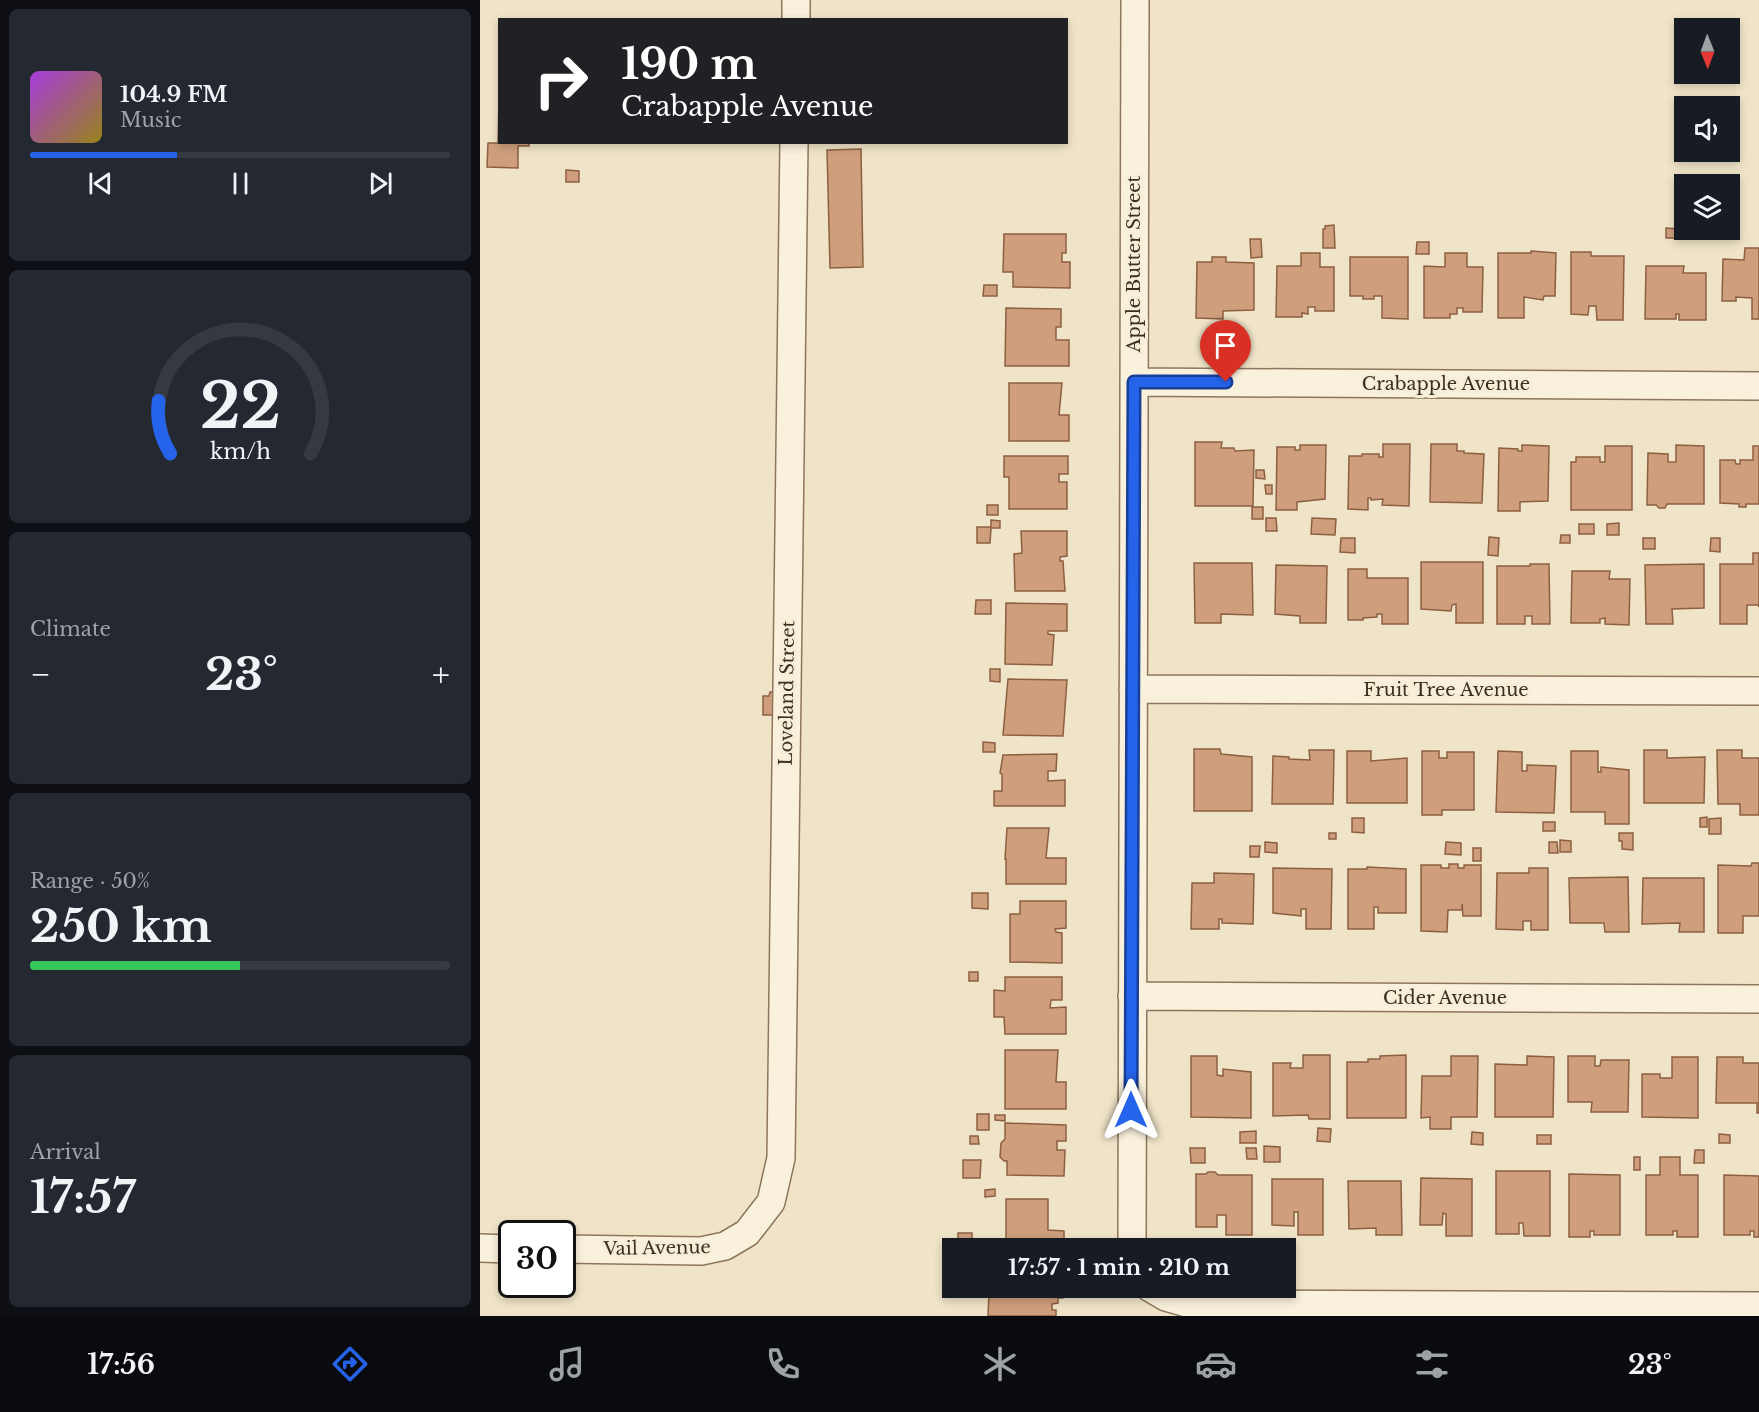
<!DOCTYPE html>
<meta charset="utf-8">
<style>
body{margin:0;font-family:"Libre Baskerville",serif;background:#242831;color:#f1f3f6;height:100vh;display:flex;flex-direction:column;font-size:22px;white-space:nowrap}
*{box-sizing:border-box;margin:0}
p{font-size:20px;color:#9ea1a6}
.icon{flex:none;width:33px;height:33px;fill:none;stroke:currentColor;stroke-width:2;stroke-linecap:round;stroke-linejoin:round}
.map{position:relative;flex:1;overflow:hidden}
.side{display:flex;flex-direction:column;gap:9px;padding:9px;background:#0d0f14;width:480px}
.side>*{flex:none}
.hud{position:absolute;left:18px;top:18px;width:570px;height:126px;border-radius:0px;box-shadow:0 3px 9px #0003;background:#202124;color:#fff;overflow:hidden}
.needle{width:39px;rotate:179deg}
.fabs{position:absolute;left:1194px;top:18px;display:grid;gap:12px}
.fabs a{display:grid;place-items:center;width:66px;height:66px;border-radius:0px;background:#171b24;box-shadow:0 3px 9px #0003;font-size:30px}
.speed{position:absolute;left:18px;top:1220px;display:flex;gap:12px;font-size:30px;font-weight:700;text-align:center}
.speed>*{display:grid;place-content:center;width:78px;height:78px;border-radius:50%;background:#171b24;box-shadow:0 3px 9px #0003;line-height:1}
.speed .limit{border:3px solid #111;border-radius:9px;background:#fff;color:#111}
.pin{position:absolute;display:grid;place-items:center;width:51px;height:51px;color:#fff;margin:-62px -26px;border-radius:50% 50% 50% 0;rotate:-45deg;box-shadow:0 0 6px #0007}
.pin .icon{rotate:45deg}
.me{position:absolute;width:66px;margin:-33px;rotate:0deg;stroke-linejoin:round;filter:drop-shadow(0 0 4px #0008)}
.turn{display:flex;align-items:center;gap:21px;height:126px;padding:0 24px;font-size:27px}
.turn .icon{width:78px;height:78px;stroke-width:2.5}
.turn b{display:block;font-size:42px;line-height:51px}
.big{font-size:45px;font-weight:800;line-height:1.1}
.side .tile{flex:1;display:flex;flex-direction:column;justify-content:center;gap:9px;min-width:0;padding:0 21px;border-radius:9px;background:#242831}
.side .dial{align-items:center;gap:0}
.dial svg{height:156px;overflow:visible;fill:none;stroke:#363941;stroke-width:7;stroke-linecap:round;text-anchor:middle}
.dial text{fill:#f1f3f6;stroke:none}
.song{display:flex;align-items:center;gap:18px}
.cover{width:72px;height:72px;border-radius:9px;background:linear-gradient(135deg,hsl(280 70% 55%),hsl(50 70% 35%))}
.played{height:6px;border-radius:3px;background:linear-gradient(90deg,#2563eb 35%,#363941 35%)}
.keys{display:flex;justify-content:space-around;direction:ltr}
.heat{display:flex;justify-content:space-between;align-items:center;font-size:33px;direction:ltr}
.charge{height:9px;border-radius:4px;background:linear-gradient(90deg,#34c759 50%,#363941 0)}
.trip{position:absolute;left:462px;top:1238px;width:354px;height:60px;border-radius:0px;background:#171b24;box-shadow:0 3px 9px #0003;font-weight:800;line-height:60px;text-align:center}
.tab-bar{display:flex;height:96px;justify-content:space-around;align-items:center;background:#090b0e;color:#9ea1a6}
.tab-bar .icon{width:42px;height:42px}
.tab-bar .selected{color:#2563eb}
.tab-bar b{font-size:27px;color:#f1f3f6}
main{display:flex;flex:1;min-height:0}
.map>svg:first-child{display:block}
.building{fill:#cf9f7d;stroke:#8d5f41;stroke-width:1.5}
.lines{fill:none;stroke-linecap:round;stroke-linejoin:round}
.minor-casing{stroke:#8d765c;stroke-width:30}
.minor{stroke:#faf1dc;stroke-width:27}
.route-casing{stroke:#184099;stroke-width:15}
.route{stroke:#2563eb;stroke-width:10}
.labels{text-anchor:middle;stroke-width:6;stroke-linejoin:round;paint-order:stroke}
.street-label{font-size:18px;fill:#3d2e20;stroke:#f7eed8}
</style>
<main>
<section class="side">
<div class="tile">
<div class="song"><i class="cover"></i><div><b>104.9 FM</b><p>Music</p></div></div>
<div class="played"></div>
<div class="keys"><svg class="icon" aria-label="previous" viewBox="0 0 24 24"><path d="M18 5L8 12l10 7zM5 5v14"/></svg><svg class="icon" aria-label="pause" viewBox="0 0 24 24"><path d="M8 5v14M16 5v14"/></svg><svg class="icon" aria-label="next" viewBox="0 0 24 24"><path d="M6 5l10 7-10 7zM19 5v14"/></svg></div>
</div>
<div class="tile dial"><svg viewBox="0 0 100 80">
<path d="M14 69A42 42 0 1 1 86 69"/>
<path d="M14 69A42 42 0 0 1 8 42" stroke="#2563eb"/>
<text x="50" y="56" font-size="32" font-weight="700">22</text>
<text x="50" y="72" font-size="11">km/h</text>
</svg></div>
<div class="tile"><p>Climate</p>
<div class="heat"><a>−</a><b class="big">23°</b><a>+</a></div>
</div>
<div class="tile"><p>Range · 50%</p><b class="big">250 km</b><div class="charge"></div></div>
<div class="tile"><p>Arrival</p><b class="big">17:57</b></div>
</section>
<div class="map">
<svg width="1279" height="1316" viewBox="0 0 1279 1316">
<rect width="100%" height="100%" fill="#f0e4c8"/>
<path class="building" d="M19 100 20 142H49V146H38V168L7 167 8 143H18Z
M381 149 383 267 350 268 347 150Z
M86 170 99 171V182H86Z
M854 225 855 248H843V229H845V226Z
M1186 228 1197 229V238H1186Z
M524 234H586V253H582V262H590V288L533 287V272H523Z
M770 239H781L782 257 771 258Z
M937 242H949V254H936Z
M1265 248H1279V319H1272V298L1256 297V301H1242L1243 259 1264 260Z
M1051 251 1076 253 1075 296H1064L1063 300 1044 297V318H1018V253H1051Z
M1091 252H1111V256H1144L1143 320H1117L1116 306H1109L1108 315 1091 314Z
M821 253H840V267H854V311H835V307H828V314L822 313V317H796L797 266H821Z
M965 253H987V267H1003L1002 312H983V308H977V314H970V318H944V266L965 267Z
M732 257H746V262L774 263V310L743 311V319L716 318 717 262H732Z
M870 257H928V319L902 318V296H894V299H883V296H870Z
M1166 266H1204L1203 273H1226V320H1199V314H1196V319H1165Z
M504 285H517V296H503Z
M526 308 581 309V327H576V340H589V366H525Z
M529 383H582L579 415H589V441H529Z
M715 442H742L741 448H754L755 451 774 450 773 506H715Z
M903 444H930L929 506 902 505 903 499 891 500V498H888V510L868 509 869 456H882V454H899V457H903Z
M951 444H977V451H984V453L1004 454 1002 503 950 502Z
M820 445H846L845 499 817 502V510H796L797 447H815V450H820Z
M1042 445 1069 446 1068 501 1040 502V511H1018L1019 448 1038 449V451H1042Z
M1196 445 1224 446V504H1187L1185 508H1179L1176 505H1167L1168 453 1188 454V462H1196Z
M1125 446H1152V510H1091V462H1096V457H1120V462H1125Z
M1273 446H1279V504H1266V507H1259V504L1240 503V460H1255L1256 464H1260V460H1273Z
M524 456H588V474H579V482H587V509H529V477H524Z
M776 470H784L785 479 776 478Z
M785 485H792V494H786Z
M507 505H518V515H507Z
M772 507H783V519H772Z
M786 518H796L797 531H786Z
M832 518 856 519 855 535 831 534Z
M511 520 520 521V528H511L510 543H497V527H511Z
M1139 523V535H1127V524Z
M1099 524H1114V534H1099Z
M541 531H587V556L580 557V561H583L585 591H535L534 554 542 553Z
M1081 535H1090V543H1080Z
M1009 537 1019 538 1018 556 1008 555Z
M861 538H875V553L860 552Z
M1163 538H1175V549H1163Z
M1231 538H1240V552L1230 551Z
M1273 553H1279V607L1278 605H1267V624H1240V564H1273Z
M941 562H1003V623H976V604L972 605 971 611 941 609Z
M714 563H772L773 615 741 614V623H715Z
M1050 564H1069L1070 624H1052V616H1045V624H1017V566H1050Z
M1224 564V608L1192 609 1193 624H1166L1165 565Z
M796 565 847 566 846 623H820V616L795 614Z
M868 569H887V578H928V624H902V614H897V617L883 618V620H868Z
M1092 571H1130L1129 579H1150L1149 625 1125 624V618L1120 619V623H1091Z
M496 600H511V614H495Z
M526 603 587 604V631H568V634L574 635 572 665 525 664Z
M510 669H520V682L510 681Z
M528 679 587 680 583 736 523 735Z
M290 692H298L304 715H283V696H289Z
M503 742 515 743V752H503Z
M714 749H740L741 754 772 757V811H714Z
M829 750H854L853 804H792L793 756 809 757V759L830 760Z
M1164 750H1187V758L1225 757 1224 803H1164Z
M1237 750H1262V758H1279V815H1260V804H1238Z
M867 751H891V761L927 758V803H867Z
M942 751H959V758H967V752H994V810H962V815H942Z
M1018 751 1042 752V771H1047V765L1076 766 1074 813 1016 812Z
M1091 751H1118V772H1121V767L1149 770V824H1125V812H1091Z
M577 754 576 771H568V781L585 780V806H514V791H522V774L520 773 523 755Z
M1227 817V827H1220V818Z
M872 818H884V833L872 832Z
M1241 818V834H1229V819Z
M1063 822H1075V831H1063Z
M527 828H569L566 858H586V884H526V859H525Z
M849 833H856V839H849Z
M1139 833H1153V850L1142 849V841H1139Z
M1080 840 1091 841V852H1080Z
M785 842 797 843V853L785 852Z
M966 842 981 843V855L965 854Z
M1069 842H1077L1078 853H1069Z
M770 846H780L779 857H770Z
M993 848H1001V861H993Z
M1272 863H1279V916H1263V933H1238V865L1271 866Z
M969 864H978V868H984V865H1001V916H983L982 904V910H968L967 932 941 931V865H961V868H969Z
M887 867 926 869V913H898V907H894V929H868V869H887Z
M793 868 852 869 851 929H826V909H821V916L793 913Z
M1049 868H1068V930H1051V921H1043V930L1016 929 1017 873H1049Z
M734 873 774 874 773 924 742 923V919H739V929H711L712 883H734Z
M1148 877 1149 932H1125L1124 923H1090L1089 878Z
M1163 878H1224V932H1199L1200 923 1162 924Z
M492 893H508V909L492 908Z
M540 901H586V928L575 929 576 932 582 933V963L530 962V914H540Z
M489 972H498V981H489Z
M525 977H582V1000H571L570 1008 586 1007V1034H525L524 1017H514V990L525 991Z
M525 1050H578L576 1082H586V1109H525Z
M823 1055H850V1119H829L828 1115 793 1116V1063H811L810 1068H823Z
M926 1055V1118H867V1062H888V1059H900V1056Z
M711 1056H737V1075L743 1076V1069L771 1072V1118L711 1117Z
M971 1056H998L997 1117H971V1129H950V1117L941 1118 942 1076H971Z
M1047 1056 1074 1057 1073 1117H1015V1064L1047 1065Z
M1088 1056H1115V1066H1120L1121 1060H1149L1148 1112H1111L1112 1102H1088Z
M1192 1057H1218V1118L1162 1117V1074H1180V1078H1192Z
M1237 1057H1263V1063H1279V1113H1277V1103H1236Z
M497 1114H509V1130H497Z
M515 1115H525V1121L515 1120Z
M525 1123 586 1125V1141H577V1150H585L584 1176 527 1175V1161H524L520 1157 521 1143 525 1139Z
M838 1128 851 1129 850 1142 837 1141Z
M776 1131V1143H760V1132Z
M992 1132 1003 1133V1145L991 1144Z
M1239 1134 1250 1135V1143H1239Z
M1057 1135H1071V1144H1057Z
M490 1136H498L499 1144H490Z
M784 1146 800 1147V1162H784Z
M710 1148H725V1163H711Z
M766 1148H776L777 1159H767Z
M1215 1150H1224V1163H1214Z
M1154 1157H1160V1170H1154Z
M1180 1157H1200V1175H1218V1237H1197V1231H1193V1235H1166V1175H1180Z
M483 1160H501L500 1178H483Z
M1016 1171H1070V1236H1044L1043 1223H1039V1234H1016Z
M728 1172H735L738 1175H772V1235H746V1215H737V1227H716V1174H726Z
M1089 1174 1140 1175V1235H1114V1231H1110V1237H1089Z
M1244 1175 1279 1176V1237H1274V1231H1270V1235H1244Z
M941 1178 992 1179V1236H966V1214L963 1213 962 1225H940Z
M792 1179H843V1235H818V1212H814V1226L792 1225Z
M868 1181H921L922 1235H896V1228L869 1229Z
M515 1189V1196L505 1197V1190Z
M526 1199H568V1230L584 1231V1248H526Z
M478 1233H492V1248H478Z
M532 1287H583V1298H578V1303L572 1304V1310H576V1316H508L509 1292H532Z"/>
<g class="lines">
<defs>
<path id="minor" d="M316 20V0
M654 382 1279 386
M653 689 1279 691
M652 996 1279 999
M0 1248 32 1249
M652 1248 655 0
M82 1249 221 1251 245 1246 267 1233 291 1202 301 1158 314 142
M669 1287 686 1297 710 1304 1279 1306"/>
</defs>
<use href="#minor" class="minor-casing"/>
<use href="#minor" class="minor"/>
</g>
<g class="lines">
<defs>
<path id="route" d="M651 1110 654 382H746"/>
</defs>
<use href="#route" class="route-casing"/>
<use href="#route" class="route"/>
</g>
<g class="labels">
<g class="street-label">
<text transform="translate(654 264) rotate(-90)" y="6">Apple Butter Street</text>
<text x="966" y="390">Crabapple Avenue</text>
<text x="966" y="696">Fruit Tree Avenue</text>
<text transform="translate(307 693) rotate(-89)" y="6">Loveland Street</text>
<text x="965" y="1004">Cider Avenue</text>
<text transform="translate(177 1248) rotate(-1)" y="6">Vail Avenue</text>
</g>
</g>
</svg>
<div class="fabs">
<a><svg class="needle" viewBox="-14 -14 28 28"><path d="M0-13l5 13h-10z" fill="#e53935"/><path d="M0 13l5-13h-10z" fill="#9ea1a6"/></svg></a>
<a><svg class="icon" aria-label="sound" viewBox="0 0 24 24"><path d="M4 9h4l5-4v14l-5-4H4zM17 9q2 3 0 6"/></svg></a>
<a><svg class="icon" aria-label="layers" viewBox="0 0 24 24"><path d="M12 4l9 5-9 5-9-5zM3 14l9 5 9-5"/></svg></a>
</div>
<div class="speed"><div class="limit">30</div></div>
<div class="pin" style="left:746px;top:382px;background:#d93025"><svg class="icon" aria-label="arrive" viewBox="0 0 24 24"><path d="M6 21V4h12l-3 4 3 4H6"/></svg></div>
<svg class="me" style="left:651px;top:1110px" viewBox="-20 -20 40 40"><path d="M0-17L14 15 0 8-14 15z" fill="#2563eb" stroke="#fff" stroke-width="4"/></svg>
<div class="trip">17:57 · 1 min · 210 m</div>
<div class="hud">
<div class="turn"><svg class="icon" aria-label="right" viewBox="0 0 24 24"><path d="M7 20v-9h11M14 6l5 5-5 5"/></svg><div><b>190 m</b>Crabapple Avenue</div></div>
</div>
</div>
</main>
<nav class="tab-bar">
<b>17:56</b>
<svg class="icon selected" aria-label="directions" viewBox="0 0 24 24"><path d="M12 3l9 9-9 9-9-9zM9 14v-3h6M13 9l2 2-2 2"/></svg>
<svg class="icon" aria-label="music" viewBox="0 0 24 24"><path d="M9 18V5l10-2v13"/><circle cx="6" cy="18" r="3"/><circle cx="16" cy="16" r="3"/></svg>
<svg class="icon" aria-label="phone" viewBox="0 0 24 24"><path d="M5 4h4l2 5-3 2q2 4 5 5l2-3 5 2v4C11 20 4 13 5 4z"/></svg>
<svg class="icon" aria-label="climate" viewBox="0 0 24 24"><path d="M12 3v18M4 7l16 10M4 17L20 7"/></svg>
<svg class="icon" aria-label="car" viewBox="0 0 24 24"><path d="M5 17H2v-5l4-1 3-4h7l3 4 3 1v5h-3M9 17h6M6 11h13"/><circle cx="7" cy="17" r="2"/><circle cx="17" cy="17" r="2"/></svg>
<svg class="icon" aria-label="filters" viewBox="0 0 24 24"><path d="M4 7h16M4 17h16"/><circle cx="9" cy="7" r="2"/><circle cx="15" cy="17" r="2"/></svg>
<b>23°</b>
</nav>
